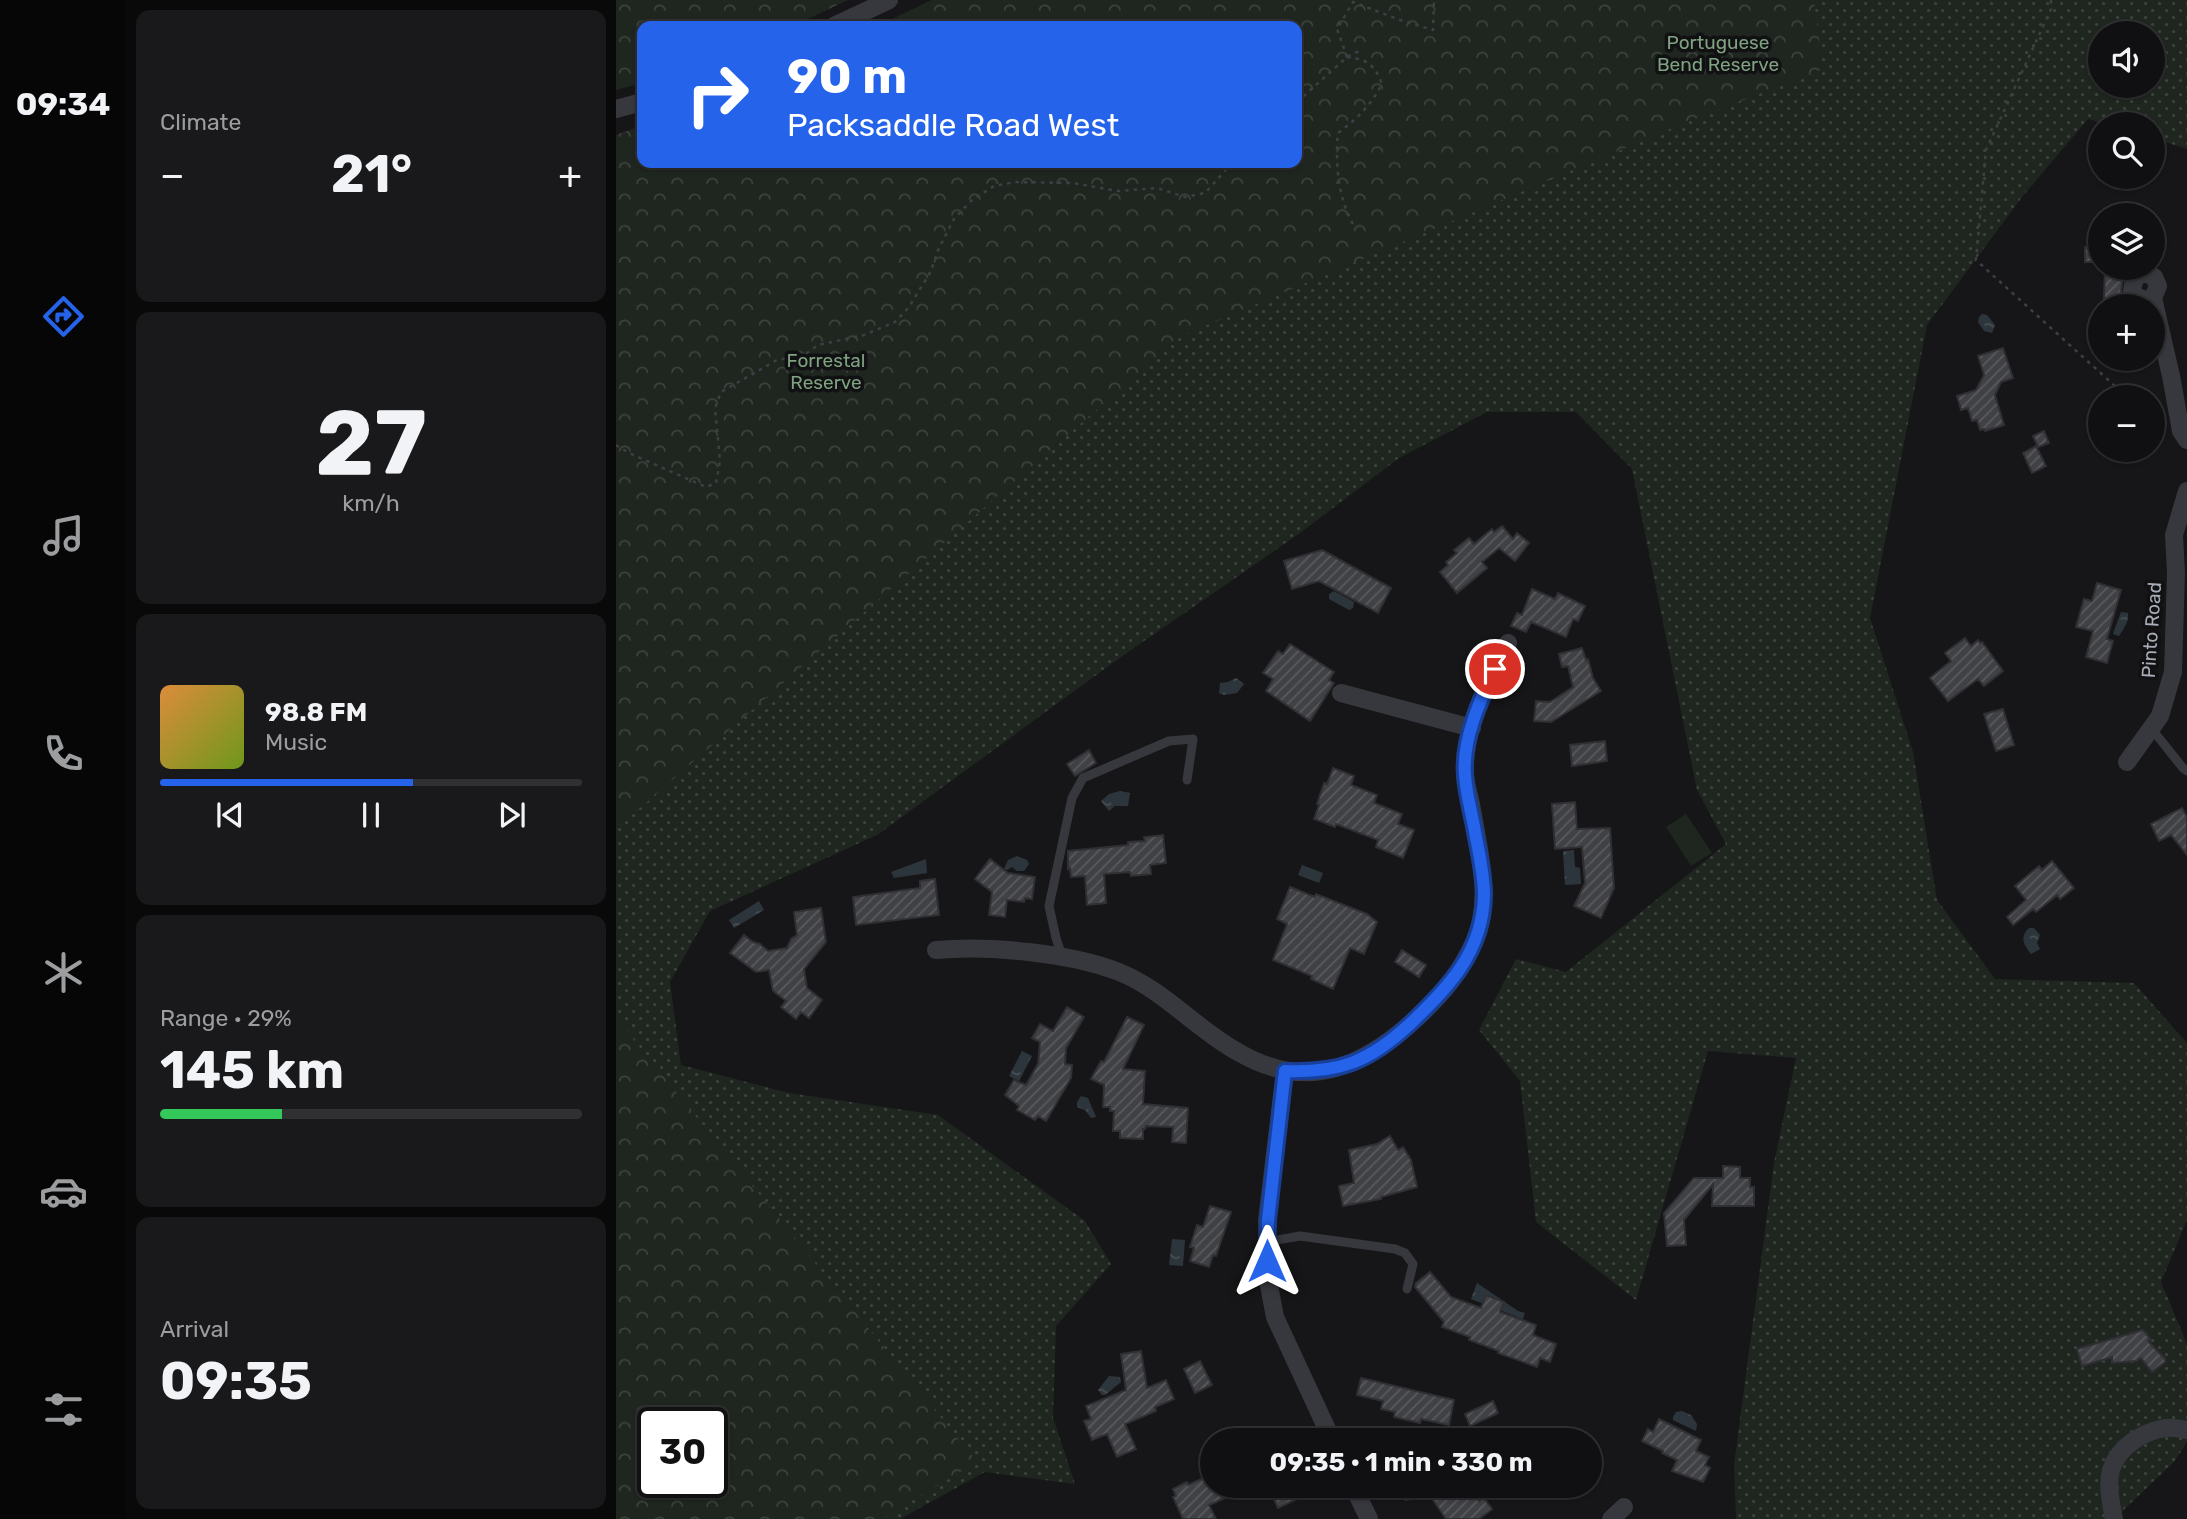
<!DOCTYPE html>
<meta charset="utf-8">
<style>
body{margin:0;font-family:Rubik,sans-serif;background:#19191b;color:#f1f3f6;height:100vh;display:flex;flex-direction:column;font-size:26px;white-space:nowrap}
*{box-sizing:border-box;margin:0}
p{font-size:23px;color:#9c9d9f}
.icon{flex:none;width:38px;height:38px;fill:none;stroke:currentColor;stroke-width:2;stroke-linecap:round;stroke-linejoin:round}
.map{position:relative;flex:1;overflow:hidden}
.sheet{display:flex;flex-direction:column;gap:10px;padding:10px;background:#09090a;width:490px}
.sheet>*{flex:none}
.hud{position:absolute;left:21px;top:21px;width:665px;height:147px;border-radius:14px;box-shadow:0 2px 5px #0004,0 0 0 2px #303032;background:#2563eb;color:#fff;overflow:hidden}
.buttons{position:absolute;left:1472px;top:21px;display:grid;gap:14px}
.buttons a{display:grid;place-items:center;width:77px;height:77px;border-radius:50%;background:#101012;box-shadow:0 2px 5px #0004,0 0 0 2px #303032;font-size:35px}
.speed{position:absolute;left:21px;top:1407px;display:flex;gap:14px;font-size:35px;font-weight:700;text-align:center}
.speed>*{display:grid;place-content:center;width:91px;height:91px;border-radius:50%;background:#101012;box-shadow:0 2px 5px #0004,0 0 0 2px #303032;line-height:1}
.speed .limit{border:4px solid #111;border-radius:10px;background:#fff;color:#111}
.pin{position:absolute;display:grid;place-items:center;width:60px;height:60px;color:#fff;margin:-30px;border:4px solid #fff;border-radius:50%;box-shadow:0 2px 7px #0007}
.me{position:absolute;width:77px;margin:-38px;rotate:0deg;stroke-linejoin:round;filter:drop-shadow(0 0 5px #0008)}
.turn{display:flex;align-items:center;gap:24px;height:147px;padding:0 35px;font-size:32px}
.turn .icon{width:91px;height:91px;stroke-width:2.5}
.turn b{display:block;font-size:49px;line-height:60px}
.big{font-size:52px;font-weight:700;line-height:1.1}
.sheet .widget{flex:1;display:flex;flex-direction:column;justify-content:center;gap:10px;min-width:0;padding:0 24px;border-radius:14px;background:#19191b}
.sheet .dial{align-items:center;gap:0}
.dial b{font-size:91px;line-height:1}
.song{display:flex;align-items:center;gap:21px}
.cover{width:84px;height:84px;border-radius:10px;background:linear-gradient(135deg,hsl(30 70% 55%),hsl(80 70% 35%))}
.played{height:7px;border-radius:4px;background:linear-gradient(90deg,#2563eb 60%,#303032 60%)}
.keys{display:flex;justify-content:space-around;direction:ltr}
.heat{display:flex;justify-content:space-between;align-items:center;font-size:38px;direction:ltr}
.charge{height:10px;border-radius:5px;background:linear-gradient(90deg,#34c759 29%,#303032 0)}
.trip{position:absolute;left:584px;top:1428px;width:402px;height:70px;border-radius:35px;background:#101012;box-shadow:0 2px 5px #0004,0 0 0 2px #303032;font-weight:700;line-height:70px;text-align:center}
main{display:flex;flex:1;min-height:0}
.tabs{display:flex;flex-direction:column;width:126px;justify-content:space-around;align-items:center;background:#060607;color:#9c9d9f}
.tabs .icon{width:49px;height:49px}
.tabs .current{color:#2563eb}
.tabs b{font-size:32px;color:#f1f3f6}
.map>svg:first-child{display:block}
.grass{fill:url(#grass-dots);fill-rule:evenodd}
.forest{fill:url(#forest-crowns);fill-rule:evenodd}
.pitch{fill:#1e261f}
.water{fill:url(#water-ripples)}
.building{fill:url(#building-hatch);stroke:#303034;stroke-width:2}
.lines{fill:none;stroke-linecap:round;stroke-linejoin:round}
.path{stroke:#3d3f44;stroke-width:2.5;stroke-dasharray:3.5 5;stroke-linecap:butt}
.lane{stroke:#37383d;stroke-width:9}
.street{stroke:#37383d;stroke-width:18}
.route-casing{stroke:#184099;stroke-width:18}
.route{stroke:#2563eb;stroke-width:12}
.labels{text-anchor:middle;stroke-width:7;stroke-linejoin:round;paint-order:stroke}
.park-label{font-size:19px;fill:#7fa381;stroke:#111113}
.street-label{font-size:19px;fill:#a8adb8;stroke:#111113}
</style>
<main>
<nav class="tabs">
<b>09:34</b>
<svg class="icon current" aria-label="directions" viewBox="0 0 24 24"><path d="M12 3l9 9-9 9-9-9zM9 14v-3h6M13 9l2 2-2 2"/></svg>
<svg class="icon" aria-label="music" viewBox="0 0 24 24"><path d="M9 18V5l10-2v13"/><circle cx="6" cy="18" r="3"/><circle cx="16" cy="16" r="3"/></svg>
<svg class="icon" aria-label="phone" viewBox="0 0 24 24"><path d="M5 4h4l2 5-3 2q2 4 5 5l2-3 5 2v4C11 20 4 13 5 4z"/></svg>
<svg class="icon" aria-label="climate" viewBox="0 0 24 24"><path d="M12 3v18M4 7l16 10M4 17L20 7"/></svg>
<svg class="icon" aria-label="car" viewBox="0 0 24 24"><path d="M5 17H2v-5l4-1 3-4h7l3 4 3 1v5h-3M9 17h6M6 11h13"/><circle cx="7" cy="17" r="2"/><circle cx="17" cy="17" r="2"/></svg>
<svg class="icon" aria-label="filters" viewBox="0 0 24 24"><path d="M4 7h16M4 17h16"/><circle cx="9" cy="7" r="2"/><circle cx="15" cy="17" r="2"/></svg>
</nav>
<section class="sheet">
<div class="widget"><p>Climate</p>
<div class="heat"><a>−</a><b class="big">21°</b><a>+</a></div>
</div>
<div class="widget dial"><b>27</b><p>km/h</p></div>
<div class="widget">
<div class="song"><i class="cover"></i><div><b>98.8 FM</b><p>Music</p></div></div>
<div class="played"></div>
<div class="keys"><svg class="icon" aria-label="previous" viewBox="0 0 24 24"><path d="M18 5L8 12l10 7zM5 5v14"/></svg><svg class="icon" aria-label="pause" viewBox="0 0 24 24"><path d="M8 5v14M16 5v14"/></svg><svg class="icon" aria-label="next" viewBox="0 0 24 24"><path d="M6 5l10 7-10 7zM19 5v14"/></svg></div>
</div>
<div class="widget"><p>Range · 29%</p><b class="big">145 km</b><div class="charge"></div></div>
<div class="widget"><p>Arrival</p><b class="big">09:35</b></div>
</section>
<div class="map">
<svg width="1571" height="1519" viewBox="0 0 1571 1519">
<defs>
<pattern id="grass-dots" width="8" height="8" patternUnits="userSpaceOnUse" patternTransform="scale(1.75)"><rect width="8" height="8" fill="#1e261f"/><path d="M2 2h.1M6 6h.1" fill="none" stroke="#3c433d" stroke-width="1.8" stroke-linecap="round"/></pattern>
<pattern id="forest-crowns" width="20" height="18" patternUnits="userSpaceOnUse" patternTransform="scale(1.75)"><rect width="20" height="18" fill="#1e261f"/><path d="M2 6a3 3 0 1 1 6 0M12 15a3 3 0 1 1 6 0" fill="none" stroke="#3c433d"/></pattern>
<pattern id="water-ripples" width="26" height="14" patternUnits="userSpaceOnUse" patternTransform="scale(1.75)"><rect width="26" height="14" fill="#2c353c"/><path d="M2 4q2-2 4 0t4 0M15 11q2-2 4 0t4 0" fill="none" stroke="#485056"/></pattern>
<pattern id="building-hatch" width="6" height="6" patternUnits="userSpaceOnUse" patternTransform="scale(1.75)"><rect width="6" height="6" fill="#404145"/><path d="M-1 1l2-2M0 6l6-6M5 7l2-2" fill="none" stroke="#595a5e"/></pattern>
</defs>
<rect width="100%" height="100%" fill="#161618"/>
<path class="grass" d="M316 0H1571V149L1537 138 1536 124H1491L1472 119 1406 197 1311 325 1254 618 1297 752 1321 900 1379 979 1518 983 1571 1043V1220L1545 1282 1571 1344V1442L1558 1462 1498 1519H1120L1118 1465 1158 1163 1180 1058 1092 1051 1020 1300 920 1222 904 1081 863 1030 900 959 950 972 1110 844 1081 790 1016 469 960 412H871L783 458 684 533 505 657 261 835 94 911 54 982 65 1065 173 1093 322 1115 469 1221 495 1264 440 1326 437 1418 459 1484 369 1472 284 1519H0V135L26 126V163H681V26H262ZM1484 33H1536V86H1484ZM37 1423H96V1482H37Z"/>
<path class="forest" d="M0 0H232L177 26H26V83L0 90Z
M316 0H1198L1207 69 1066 124 565 336 0 829V135L26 126V163H681V26H262Z
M0 1018 361 1462 266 1519H0ZM37 1423H96V1482H37Z"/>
<path class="pitch" d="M1070 814 1096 853 1075 866 1050 827Z"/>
<path class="water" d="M1366 314 1371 315 1379 325 1376 333 1368 331 1362 322 1363 317Z
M718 591 738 602 737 608 733 610 713 599V594Z
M1505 612 1512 613C1513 623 1507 629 1503 636L1497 634Z
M620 678 628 684 621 693 608 695 603 693 604 683 612 682Z
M504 791 514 793 512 806H499L493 811 485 801 493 794Z
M958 850 959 867 964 868 965 884 949 885 947 851Z
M401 856 411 860 413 864 408 871H401L396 867 391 870 388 869 392 860Z
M310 859 311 873 278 878 275 872Z
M686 865 707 873 703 883 682 875Z
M143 901 148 910 118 928 113 920Z
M1413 928H1418L1424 935 1421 943 1424 949 1415 954C1408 945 1403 937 1413 928Z
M406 1051 416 1056 403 1081 393 1076Z
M465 1096 472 1098 480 1117 475 1118 469 1110 461 1107V1102Z
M556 1239 569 1240 567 1266 553 1265Z
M861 1283 902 1311 909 1313 907 1319 855 1299Z
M493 1376 504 1377 505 1382 489 1395H486L482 1390Z
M1066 1411 1075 1415 1081 1424 1080 1431 1057 1420V1417L1060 1412Z"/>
<path class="building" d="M1469 247H1484V262H1469Z
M1489 268H1509L1505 290 1507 298H1488Z
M1387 348 1397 378 1385 382 1379 395 1388 425 1369 431 1368 429 1364 430 1361 420 1356 421 1352 408 1345 410 1341 396 1360 390 1368 375 1362 356Z
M1428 431 1433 443 1422 447 1417 436Z
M1420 446 1430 466 1416 473 1407 453Z
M886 526 897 539 901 533 913 543 899 561 883 548 866 562 871 568 841 593 824 572 832 565 830 562 841 553 838 550 853 538 858 544 876 529 878 532Z
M706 550 775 588 762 613 703 581 676 589 668 561Z
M1481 583 1505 590 1491 639 1497 641 1491 663 1470 657 1477 631 1460 627 1468 599 1476 601Z
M916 589 939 599 942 593 969 606 962 621 957 619 950 637 915 622 910 632 895 626 901 613 906 615Z
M1349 638 1355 646 1362 640 1364 643 1366 642 1387 671 1368 686 1362 679 1332 701 1314 678 1335 661 1329 653Z
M674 644 718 672 713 680 718 683 694 721 650 691 657 679 647 673 662 651 667 654Z
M966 648 970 660 972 659 977 678 985 691 935 722 918 721 920 701 934 702 957 687 952 666 946 667 943 654Z
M1387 709 1398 745 1380 751 1368 714Z
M989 741 991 761 956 766 954 745Z
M473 750 480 763 459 776 451 764Z
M717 768 738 776 735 785 761 795 758 803 786 814 782 824 798 830 787 858 760 847 762 840 720 824 719 827 698 819 703 805 701 804 708 783 711 784Z
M959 802 961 829 994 828 998 888 985 918 958 906 969 883 966 847 939 849 936 804Z
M1566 808 1571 817V855L1555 835 1543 841 1535 824Z
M547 835 550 863 534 865 535 874 515 876 514 872 488 874 490 903 471 905 469 876 455 877 454 868 452 869V851L512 845V842L529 841 528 837Z
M374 859 392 873 419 877 416 899 409 898 408 902 391 900 389 917 373 915 376 892 359 879Z
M1436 861 1458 888 1444 899 1441 895 1420 912 1417 909 1397 925 1391 917 1410 900 1399 886 1423 866 1426 870Z
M319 879 323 915 240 925 237 897 304 888V881Z
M674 887 699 897 700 894 751 914 761 922 748 954 734 948 717 989 695 979 696 976 657 960 671 924 661 919Z
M205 908 210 942 188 969 191 988 206 1000 193 1018 185 1012 180 1019 165 1007 170 1001 157 991 153 970 140 972 114 953 128 935 137 942 144 944 152 951 171 948 175 939 181 935 178 912Z
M786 950 810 965 803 977 779 962Z
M451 1007 468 1017 450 1048 449 1064 456 1065 455 1078 430 1121 422 1116 419 1120 401 1110 403 1106 389 1095 398 1080 410 1085 422 1064 424 1042 416 1038 424 1024 437 1031Z
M511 1017 528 1025 507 1069 529 1071 527 1104 572 1108 570 1143 556 1142 557 1127 530 1126 529 1129H527V1139L504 1138V1131H497L498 1111H494V1107H487L488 1085 475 1079 485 1061 488 1062Z
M774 1136 782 1150 787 1147 795 1160 801 1187 765 1197V1199L727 1206 723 1186 738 1183 733 1150 761 1144Z
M1107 1166 1124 1167V1178H1134V1187H1138V1206H1096L1097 1184 1068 1220 1070 1245 1051 1246 1048 1213 1078 1178H1107Z
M594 1206 615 1212 600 1256 597 1255 593 1267 574 1261 578 1248 574 1247 581 1225 587 1227Z
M814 1272 835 1297 865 1308 870 1295 888 1302 884 1312 920 1325 917 1335 940 1344 934 1362 924 1358 921 1367 882 1353 883 1351 853 1340 854 1337 826 1327 828 1322 799 1287 800 1283Z
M1527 1330 1534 1339 1532 1341 1549 1359V1362L1536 1372 1525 1358 1520 1361 1496 1363V1357L1466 1366 1461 1349Z
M525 1351 531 1388 550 1380 558 1399 539 1407 540 1411 509 1424 520 1449 501 1457 491 1434 476 1440 468 1421 475 1419 470 1406 510 1390 505 1354Z
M584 1361 596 1385 579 1393 568 1369Z
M745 1378 838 1400 833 1425 805 1419 804 1423 778 1417 779 1412 765 1409 767 1401 741 1395Z
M877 1401 882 1413 854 1426 849 1414Z
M1043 1419 1085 1440 1080 1451 1093 1457 1089 1465 1094 1468 1087 1482 1056 1471 1061 1460 1046 1453 1047 1451 1026 1441 1032 1429 1037 1432Z
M597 1474V1486H636L593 1505 600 1519H567L557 1497 560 1496 557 1489 571 1482 572 1485Z
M652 1486H677L683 1498 662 1508Z
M787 1486H844L847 1492 853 1487 863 1501 867 1497 876 1509 863 1519H830L815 1497 789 1500Z"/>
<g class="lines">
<path class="path" d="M1435 0V9L1370 150 1360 260 1511 397
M731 57C751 59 759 65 766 84 755 105 742 118 722 133 719 162 722 198 737 224
M731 57 721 29 737 2 784 20 817 30 818 0
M681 102 731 57 747 49
M1536 420 1549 429
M0 445 13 453 90 487 100 483 104 461 99 408 105 392 161 360 188 355 202 345 248 335 279 322 293 307 315 271 322 250 338 219 355 201 378 186 399 182 457 183 502 191 541 188 569 197 589 193 609 171 611 163"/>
<path class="lane" d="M1535 728 1567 768 1571 771
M446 956 440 938 433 906 456 798 467 778 553 741 577 739 571 780
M650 1242 684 1236 779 1249 789 1253 797 1264 791 1289"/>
<path class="street" d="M218 26 273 0
M0 109 26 102
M1537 298C1527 301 1522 299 1516 291 1518 276 1524 270 1538 277L1542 286 1537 298 1555 376 1565 431 1571 440
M725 693 856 728
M1511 762 1544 716 1557 672 1560 573 1558 535 1571 491
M320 950C371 945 455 953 503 972 548 990 580 1029 622 1052 692 1093 748 1067 803 1016 828 992 845 972 859 940 877 899 862 847 855 804 853 794 849 783 849 773 847 727 873 683 892 643
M669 1071 651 1220 652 1280 659 1317 716 1440
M737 1486 753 1519
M995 1519 1008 1507
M1498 1519C1495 1504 1491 1485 1495 1470 1502 1447 1526 1432 1549 1428 1556 1427 1564 1429 1571 1430"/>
</g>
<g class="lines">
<defs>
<path id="route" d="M651 1261 652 1220 669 1071C724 1073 753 1062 794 1024 832 988 867 952 868 895 868 875 863 853 859 832 856 814 850 794 849 775 846 740 864 700 879 669"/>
</defs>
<use href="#route" class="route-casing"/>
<use href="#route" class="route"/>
</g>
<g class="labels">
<g class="park-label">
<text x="1102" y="49">Portuguese<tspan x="1102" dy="22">Bend Reserve</tspan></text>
<text x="210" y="367">Forrestal<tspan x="210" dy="22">Reserve</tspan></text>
</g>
<g class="street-label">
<text transform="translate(1535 630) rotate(-86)" y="7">Pinto Road</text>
</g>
</g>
</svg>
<div class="buttons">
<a><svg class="icon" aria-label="sound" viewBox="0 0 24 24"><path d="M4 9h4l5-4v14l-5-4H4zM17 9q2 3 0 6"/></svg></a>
<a><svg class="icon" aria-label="search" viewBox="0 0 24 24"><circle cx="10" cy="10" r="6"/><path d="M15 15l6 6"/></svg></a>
<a><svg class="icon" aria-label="layers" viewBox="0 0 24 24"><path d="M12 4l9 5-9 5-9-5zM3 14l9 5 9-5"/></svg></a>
<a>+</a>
<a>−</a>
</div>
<div class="speed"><div class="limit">30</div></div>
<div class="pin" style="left:879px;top:669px;background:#d93025"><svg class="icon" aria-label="arrive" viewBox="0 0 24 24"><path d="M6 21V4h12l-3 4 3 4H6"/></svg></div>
<svg class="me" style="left:651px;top:1261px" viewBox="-20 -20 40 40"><path d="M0-17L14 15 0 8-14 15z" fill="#2563eb" stroke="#fff" stroke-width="4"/></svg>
<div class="trip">09:35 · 1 min · 330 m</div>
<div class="hud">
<div class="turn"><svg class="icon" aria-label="right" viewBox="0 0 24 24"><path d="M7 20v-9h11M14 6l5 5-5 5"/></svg><div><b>90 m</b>Packsaddle Road West</div></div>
</div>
</div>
</main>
